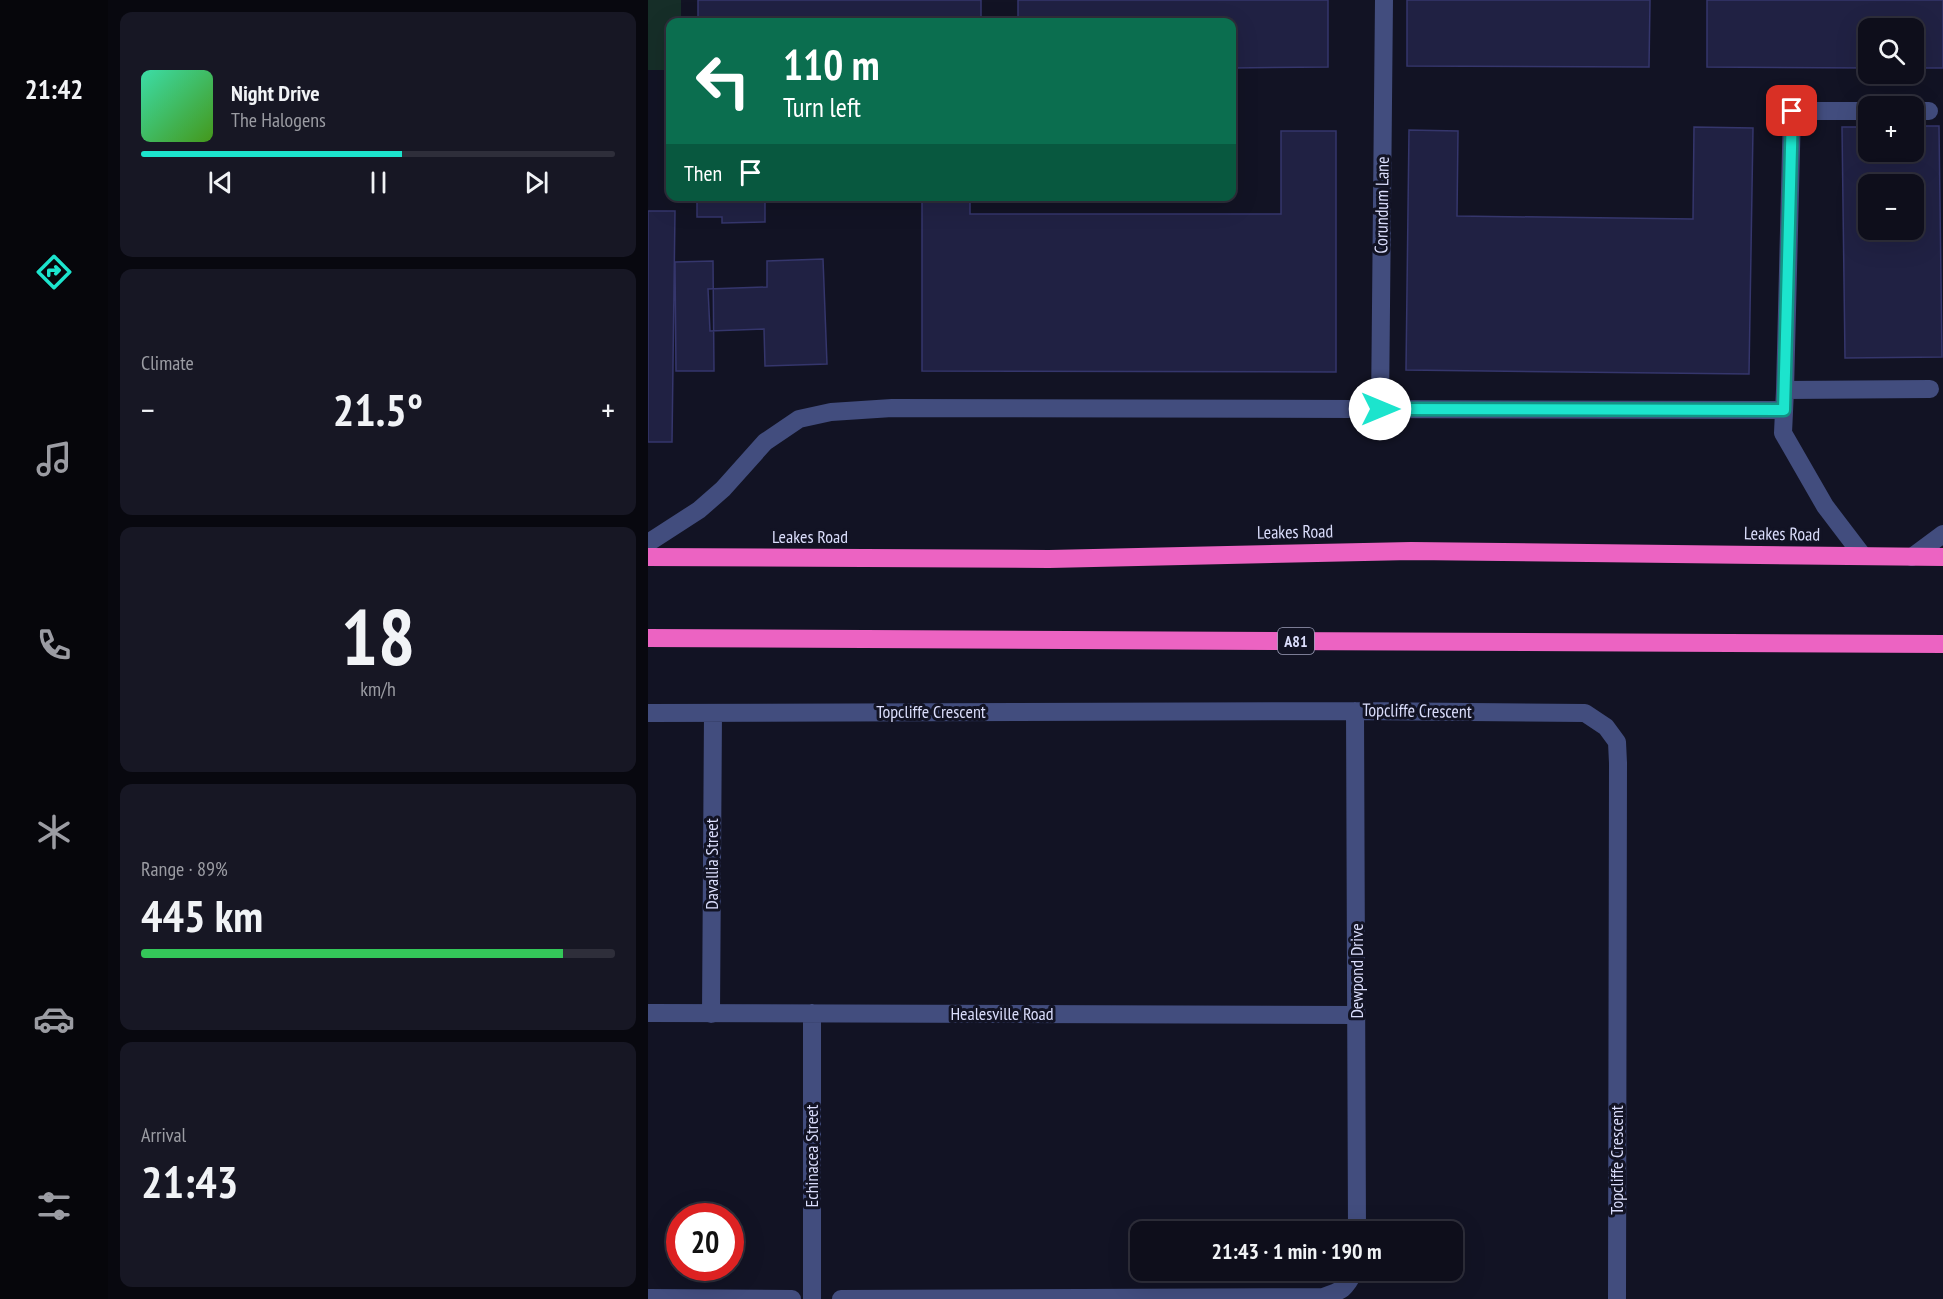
<!DOCTYPE html>
<meta charset="utf-8">
<style>
body{margin:0;font-family:"PT Sans Narrow",sans-serif;background:#171724;color:#f1f3f6;height:100vh;display:flex;flex-direction:column;font-size:22px;white-space:nowrap}
*{box-sizing:border-box;margin:0}
p{font-size:20px;color:#9b9ca3}
.icon{flex:none;width:33px;height:33px;fill:none;stroke:currentColor;stroke-width:2;stroke-linecap:round;stroke-linejoin:round}
.map{position:relative;flex:1;overflow:hidden}
.panel{display:flex;flex-direction:column;gap:12px;padding:12px;background:#08080f;width:540px}
.panel>*{flex:none}
.banner{position:absolute;left:18px;top:18px;width:570px;height:183px;border-radius:12px;box-shadow:0 6px 24px #0002,0 0 0 2px #2e2e3a;background:#0b6e4f;color:#fff;overflow:hidden}
.buttons{position:absolute;left:1210px;top:18px;display:grid;gap:12px}
.buttons a{display:grid;place-items:center;width:66px;height:66px;border-radius:12px;background:#0e0e1b;box-shadow:0 6px 24px #0002,0 0 0 2px #2e2e3a;font-size:30px}
.speed{position:absolute;left:18px;top:1203px;display:flex;gap:12px;font-size:30px;font-weight:700;text-align:center}
.speed>*{display:grid;place-content:center;width:78px;height:78px;border-radius:50%;background:#0e0e1b;box-shadow:0 6px 24px #0002,0 0 0 2px #2e2e3a;line-height:1}
.speed .limit{border:9px solid #d22;background:#fff;color:#111}
.pin{position:absolute;display:grid;place-items:center;width:51px;height:51px;color:#fff;margin:-26px;border-radius:12px;box-shadow:0 3px 9px #0006}
.me{position:absolute;width:66px;margin:-33px;rotate:90deg;stroke-linejoin:round;filter:drop-shadow(0 0 4px #0008)}
.turn{display:flex;align-items:center;gap:21px;height:126px;padding:0 18px;font-size:27px}
.turn .icon{width:78px;height:78px;stroke-width:2.5}
.turn b{display:block;font-size:42px;line-height:51px}
.then{display:flex;align-items:center;height:57px;padding:0 18px;background:#0003;gap:12px;font-size:22px}
.big{font-size:45px;font-weight:600;line-height:1.1}
.panel .tile{flex:1;display:flex;flex-direction:column;justify-content:center;gap:9px;min-width:0;padding:0 21px;border-radius:12px;background:#171724}
.panel .dial{align-items:center;gap:0}
.dial b{font-size:78px;line-height:1}
.song{display:flex;align-items:center;gap:18px}
.cover{width:72px;height:72px;border-radius:9px;background:linear-gradient(135deg,hsl(160 70% 55%),hsl(100 70% 35%))}
.played{height:6px;border-radius:3px;background:linear-gradient(90deg,#1ce4cd 55%,#2e2e3a 55%)}
.keys{display:flex;justify-content:space-around;direction:ltr}
.heat{display:flex;justify-content:space-between;align-items:center;font-size:33px;direction:ltr}
.charge{height:9px;border-radius:4px;background:linear-gradient(90deg,#34c759 89%,#2e2e3a 0)}
.trip{position:absolute;left:482px;top:1221px;width:333px;height:60px;border-radius:12px;background:#0e0e1b;box-shadow:0 6px 24px #0002,0 0 0 2px #2e2e3a;font-weight:600;line-height:60px;text-align:center}
main{display:flex;flex:1;min-height:0}
.menu{display:flex;flex-direction:column;width:108px;justify-content:space-around;align-items:center;background:#06060b;color:#9b9ca3}
.menu .icon{width:42px;height:42px}
.menu .active{color:#1ce4cd}
.menu b{font-size:27px;color:#f1f3f6}
.map>svg:first-child{display:block}
.green{fill:#162e28}
.building{fill:#202143;stroke:#35366c;stroke-width:1.5;fill-rule:evenodd}
.lines{fill:none;stroke-linecap:round;stroke-linejoin:round}
.minor{stroke:#424d7e;stroke-width:18}
.highway{stroke:#ec63c2;stroke-width:18}
.route-casing{stroke:#129485;stroke-width:15}
.route{stroke:#1ce4cd;stroke-width:10}
.labels{text-anchor:middle;stroke-width:6;stroke-linejoin:round;paint-order:stroke}
.shield{fill:#121324;stroke:#9ea0ba;stroke-width:1.5}
.shield-label{font-size:16px;font-weight:bold;fill:#daddfb}
.street-label{font-size:18px;fill:#daddfb;stroke:#121324}
</style>
<main>
<nav class="menu">
<b>21:42</b>
<svg class="icon active" aria-label="directions" viewBox="0 0 24 24"><path d="M12 3l9 9-9 9-9-9zM9 14v-3h6M13 9l2 2-2 2"/></svg>
<svg class="icon" aria-label="music" viewBox="0 0 24 24"><path d="M9 18V5l10-2v13"/><circle cx="6" cy="18" r="3"/><circle cx="16" cy="16" r="3"/></svg>
<svg class="icon" aria-label="phone" viewBox="0 0 24 24"><path d="M5 4h4l2 5-3 2q2 4 5 5l2-3 5 2v4C11 20 4 13 5 4z"/></svg>
<svg class="icon" aria-label="climate" viewBox="0 0 24 24"><path d="M12 3v18M4 7l16 10M4 17L20 7"/></svg>
<svg class="icon" aria-label="car" viewBox="0 0 24 24"><path d="M5 17H2v-5l4-1 3-4h7l3 4 3 1v5h-3M9 17h6M6 11h13"/><circle cx="7" cy="17" r="2"/><circle cx="17" cy="17" r="2"/></svg>
<svg class="icon" aria-label="filters" viewBox="0 0 24 24"><path d="M4 7h16M4 17h16"/><circle cx="9" cy="7" r="2"/><circle cx="15" cy="17" r="2"/></svg>
</nav>
<section class="panel">
<div class="tile">
<div class="song"><i class="cover"></i><div><b>Night Drive</b><p>The Halogens</p></div></div>
<div class="played"></div>
<div class="keys"><svg class="icon" aria-label="previous" viewBox="0 0 24 24"><path d="M18 5L8 12l10 7zM5 5v14"/></svg><svg class="icon" aria-label="pause" viewBox="0 0 24 24"><path d="M8 5v14M16 5v14"/></svg><svg class="icon" aria-label="next" viewBox="0 0 24 24"><path d="M6 5l10 7-10 7zM19 5v14"/></svg></div>
</div>
<div class="tile"><p>Climate</p>
<div class="heat"><a>−</a><b class="big">21.5°</b><a>+</a></div>
</div>
<div class="tile dial"><b>18</b><p>km/h</p></div>
<div class="tile"><p>Range · 89%</p><b class="big">445 km</b><div class="charge"></div></div>
<div class="tile"><p>Arrival</p><b class="big">21:43</b></div>
</section>
<div class="map">
<svg width="1295" height="1299" viewBox="0 0 1295 1299">
<rect width="100%" height="100%" fill="#121324"/>
<path class="green" d="M0 0H33V22H22V70H0Z"/>
<path class="building" d="M50 0H333V22H50Z
M370 0H680V67L584 68V22H370Z
M759 0H1002L1001 67 759 66Z
M1059 0H1295V68H1266V28H1221V68L1059 67Z
M1266 126H1291L1294 357 1197 358 1194 127H1221V152H1266ZM1221 184H1266V230H1221Z
M1046 127 1105 128 1101 374 758 370 761 130 810 131 809 216 1045 219Z
M633 131H688V372L274 371V196H322V214H633Z
M49 196H117V222L74 223V217H49Z
M0 211H27L24 442H0Z
M175 259 179 364 117 366 116 329 62 331 60 289 119 287V261Z
M65 261 66 371H28L27 262Z"/>
<g class="lines">
<path class="minor" d="M1266 111H1281
M1137 390 1144 111H1221
M732 409 736 0
M0 543 51 510 75 489 117 442 151 419 183 412 244 408 1136 410
M1215 556 1177 506 1135 433 1137 390 1282 389
M1264 557 1295 534
M707 711 709 1232
M0 713 707 711 937 713 958 727 969 742 970 763 969 1299
M0 1013 709 1015
M63 1014 65 713
M0 1298 144 1299
M164 1299V1013
M193 1299 675 1297C694 1291 698 1289 707 1270"/>
<path class="highway" d="M0 557 401 559 763 551 1295 557
M0 638 1295 644"/>
</g>
<g class="lines">
<defs>
<path id="route" d="M732 409 1136 410 1144 111"/>
</defs>
<use href="#route" class="route-casing"/>
<use href="#route" class="route"/>
</g>
<g class="labels">
<rect class="shield" x="630" y="628" width="36" height="26" rx="4.5"/>
<g class="shield-label">
<text x="648" y="647">A81</text>
</g>
<g class="street-label">
<text transform="translate(734 205) rotate(-89)" y="6">Corundum Lane</text>
<text transform="translate(647 532) rotate(-1)" y="6">Leakes Road</text>
<text transform="translate(1134 534) rotate(1)" y="6">Leakes Road</text>
<text x="162" y="543">Leakes Road</text>
<text transform="translate(769 711) rotate(1)" y="6">Topcliffe Crescent</text>
<text x="283" y="718">Topcliffe Crescent</text>
<text transform="translate(64 864) rotate(-90)" y="6">Davallia Street</text>
<text transform="translate(709 971) rotate(-90)" y="6">Dewpond Drive</text>
<text x="354" y="1020">Healesville Road</text>
<text transform="translate(164 1156) rotate(-90)" y="6">Echinacea Street</text>
<text transform="translate(969 1160) rotate(-90)" y="6">Topcliffe Crescent</text>
</g>
</g>
</svg>
<div class="buttons">
<a><svg class="icon" aria-label="search" viewBox="0 0 24 24"><circle cx="10" cy="10" r="6"/><path d="M15 15l6 6"/></svg></a>
<a>+</a>
<a>−</a>
</div>
<div class="speed"><div class="limit">20</div></div>
<div class="pin" style="left:1144px;top:111px;background:#d93025"><svg class="icon" aria-label="arrive" viewBox="0 0 24 24"><path d="M6 21V4h12l-3 4 3 4H6"/></svg></div>
<svg class="me" style="left:732px;top:409px" viewBox="-20 -20 40 40"><circle r="19" fill="#fff"/><path d="M0-13L10 11 0 6-10 11z" fill="#1ce4cd"/></svg>
<div class="trip">21:43 · 1 min · 190 m</div>
<div class="banner">
<div class="turn"><svg class="icon" aria-label="left" viewBox="0 0 24 24"><path d="M17 20v-9H6M10 6l-5 5 5 5"/></svg><div><b>110 m</b>Turn left</div></div>
<div class="then">Then<svg class="icon" aria-label="arrive" viewBox="0 0 24 24"><path d="M6 21V4h12l-3 4 3 4H6"/></svg></div>
</div>
</div>
</main>
